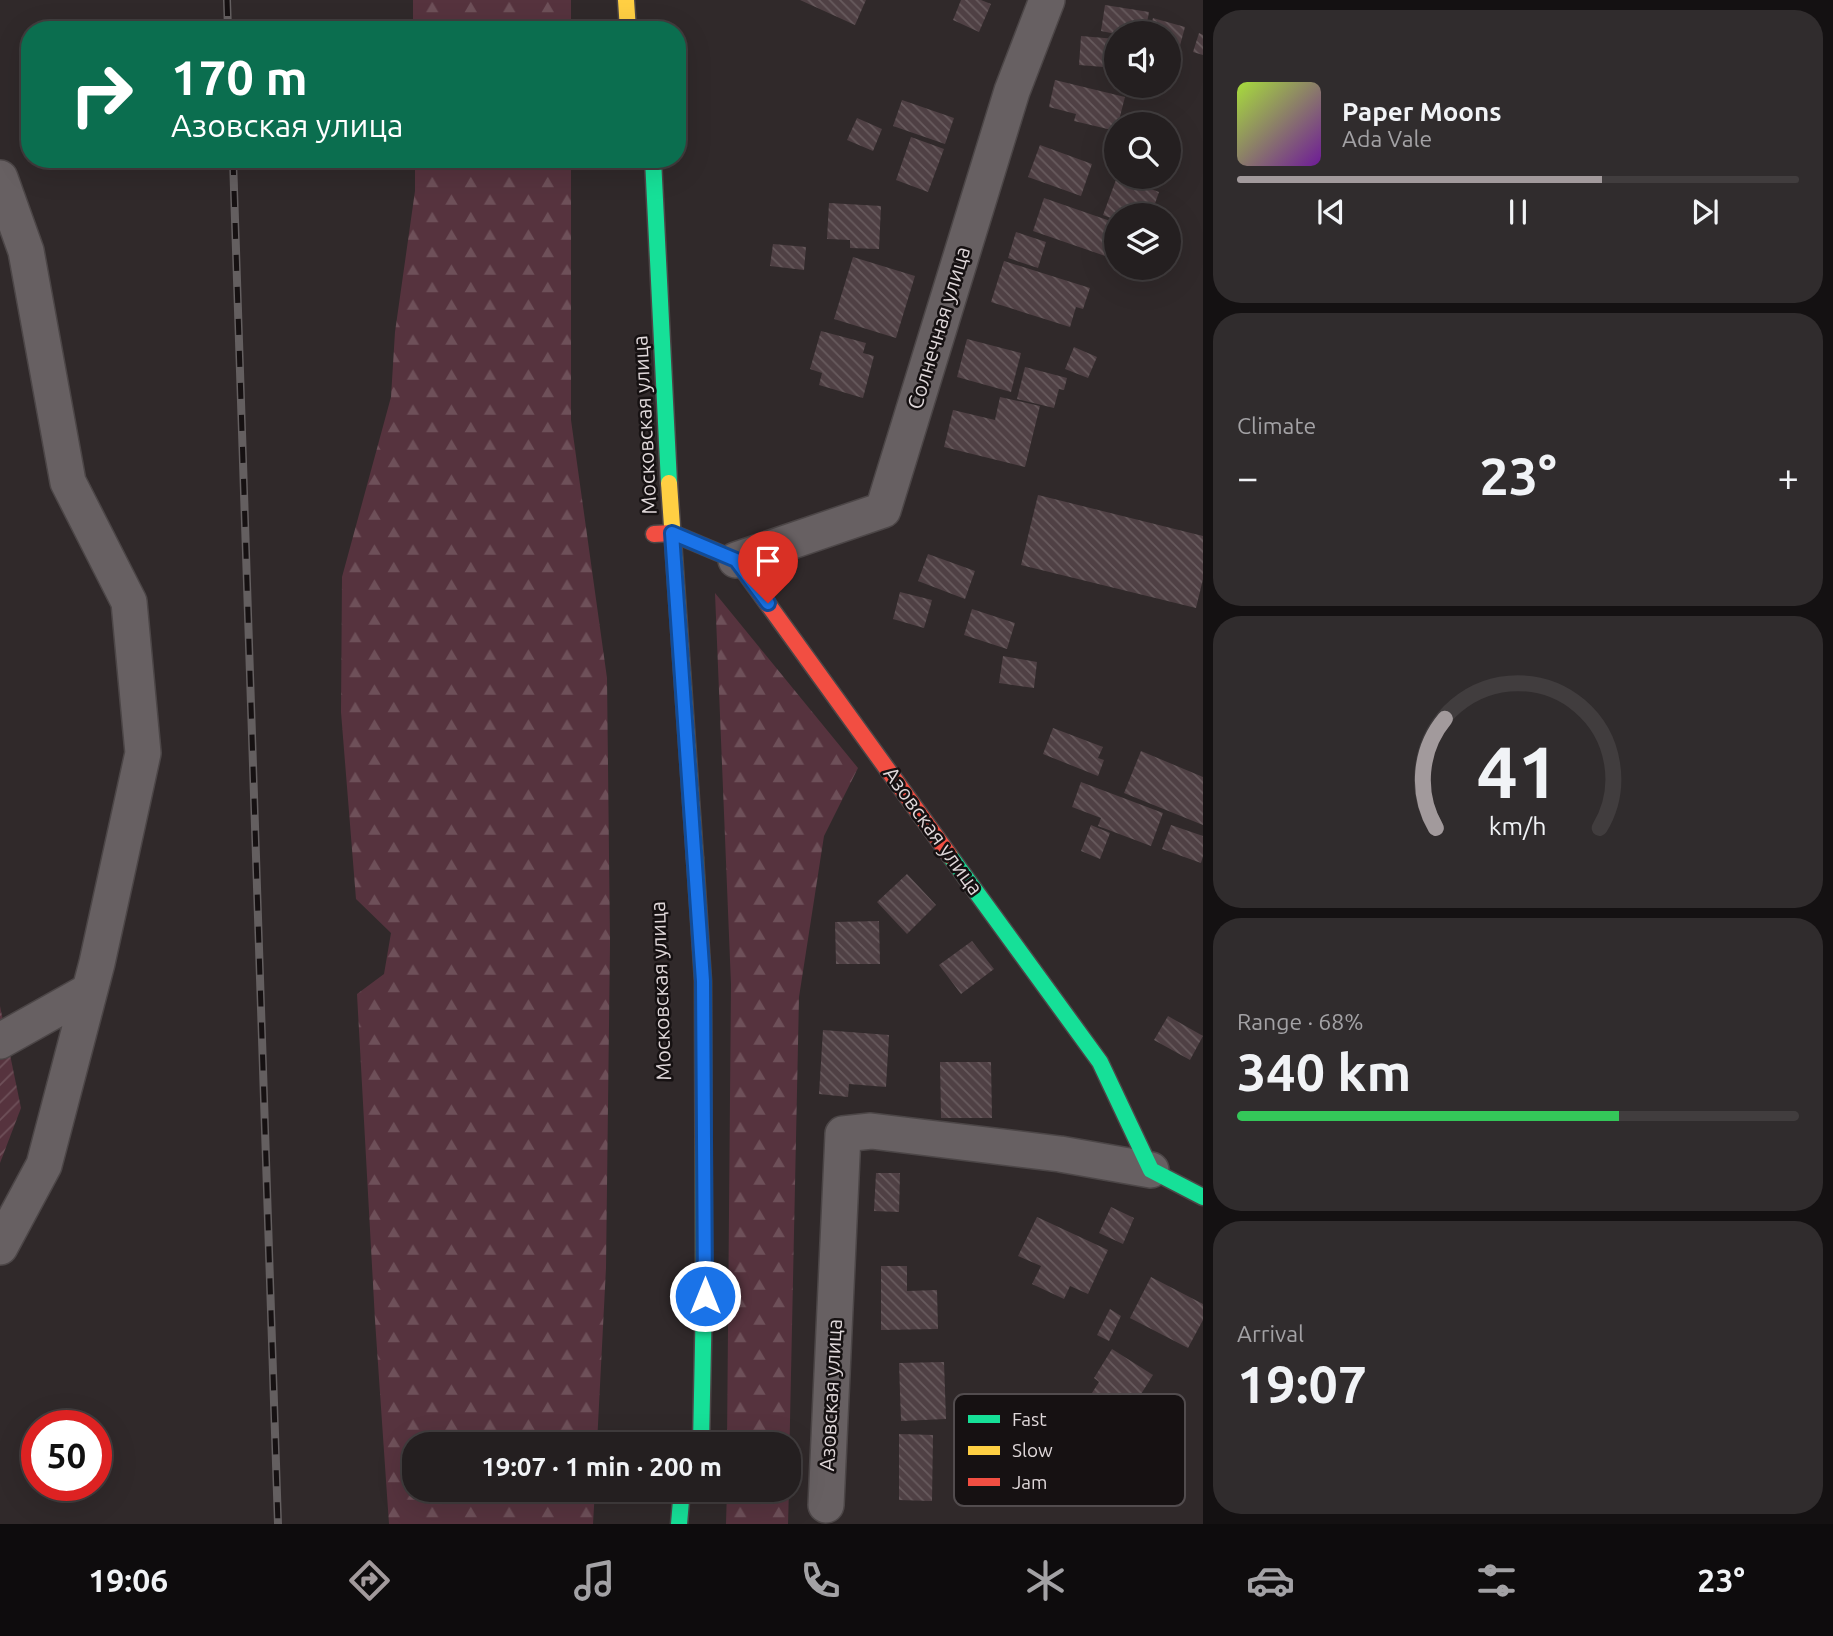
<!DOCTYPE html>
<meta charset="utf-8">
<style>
body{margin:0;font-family:Ubuntu,sans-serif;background:#302c2d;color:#f1f3f6;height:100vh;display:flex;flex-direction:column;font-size:26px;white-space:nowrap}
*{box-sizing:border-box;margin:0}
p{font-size:23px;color:#a3a2a5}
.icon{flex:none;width:38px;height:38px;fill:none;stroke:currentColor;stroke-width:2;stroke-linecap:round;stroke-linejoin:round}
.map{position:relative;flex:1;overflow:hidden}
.side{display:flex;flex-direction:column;gap:10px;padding:10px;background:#141112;width:630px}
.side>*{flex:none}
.top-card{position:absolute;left:21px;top:21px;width:665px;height:147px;border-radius:28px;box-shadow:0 7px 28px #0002,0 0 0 2px #413d3e;background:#0b6e4f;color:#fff;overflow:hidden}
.tools{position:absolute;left:1104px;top:21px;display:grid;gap:14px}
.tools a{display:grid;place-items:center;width:77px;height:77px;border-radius:50%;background:#241f20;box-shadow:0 7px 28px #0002,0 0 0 2px #413d3e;font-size:35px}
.speed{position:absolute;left:21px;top:1410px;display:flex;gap:14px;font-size:35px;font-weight:700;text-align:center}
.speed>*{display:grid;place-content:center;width:91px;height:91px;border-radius:50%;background:#241f20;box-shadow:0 7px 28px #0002,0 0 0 2px #413d3e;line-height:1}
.speed .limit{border:10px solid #d22;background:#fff;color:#111}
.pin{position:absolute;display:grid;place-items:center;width:60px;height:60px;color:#fff;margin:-72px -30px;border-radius:50% 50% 50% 0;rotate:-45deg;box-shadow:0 0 7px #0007}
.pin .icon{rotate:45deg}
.me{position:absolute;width:77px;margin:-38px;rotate:0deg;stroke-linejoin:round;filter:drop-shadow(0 0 5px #0008)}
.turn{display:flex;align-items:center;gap:24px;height:147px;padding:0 35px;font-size:32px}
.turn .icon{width:91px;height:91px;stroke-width:2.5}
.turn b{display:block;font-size:49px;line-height:60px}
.big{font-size:52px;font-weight:600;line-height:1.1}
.side .widget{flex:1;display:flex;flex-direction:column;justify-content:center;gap:10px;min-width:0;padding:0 24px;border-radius:28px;background:#302c2d}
.side .dial{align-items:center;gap:0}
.dial svg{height:182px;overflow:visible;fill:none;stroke:#413d3e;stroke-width:7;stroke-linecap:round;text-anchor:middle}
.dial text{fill:#f1f3f6;stroke:none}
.song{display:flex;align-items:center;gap:21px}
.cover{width:84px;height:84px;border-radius:10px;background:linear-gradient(135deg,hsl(80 70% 55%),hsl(280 70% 35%))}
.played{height:7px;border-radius:4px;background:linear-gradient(90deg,#a29a9c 65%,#413d3e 65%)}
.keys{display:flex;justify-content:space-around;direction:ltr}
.heat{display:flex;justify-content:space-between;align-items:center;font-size:38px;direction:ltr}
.charge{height:10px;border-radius:5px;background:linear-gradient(90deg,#34c759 68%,#413d3e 0)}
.trip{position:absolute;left:402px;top:1432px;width:399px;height:70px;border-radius:28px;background:#241f20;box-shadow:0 7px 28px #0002,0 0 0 2px #413d3e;font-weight:600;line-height:70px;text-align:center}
.tabs{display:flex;height:112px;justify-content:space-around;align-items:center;background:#0e0c0d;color:#a3a2a5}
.tabs .icon{width:49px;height:49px}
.tabs .current{color:#a29a9c}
.tabs b{font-size:32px;color:#f1f3f6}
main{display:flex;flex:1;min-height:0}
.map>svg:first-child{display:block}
.forest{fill:url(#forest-firs)}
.garden{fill:url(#garden-furrows)}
.building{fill:url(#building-back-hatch)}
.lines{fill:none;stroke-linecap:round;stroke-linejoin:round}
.street-casing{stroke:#4c4647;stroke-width:38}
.fast-casing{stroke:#4c4647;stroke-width:19}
.slow-casing{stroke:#4c4647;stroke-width:19}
.jam-casing{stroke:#4c4647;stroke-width:19}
.street{stroke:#676062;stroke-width:35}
.fast{stroke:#16e098;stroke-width:16}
.slow{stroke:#ffcf43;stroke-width:16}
.jam{stroke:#f24e42;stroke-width:16}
.rail-casing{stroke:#645f60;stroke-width:8}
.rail{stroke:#161112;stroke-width:5;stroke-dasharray:16;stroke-linecap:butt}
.route-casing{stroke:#114b97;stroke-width:18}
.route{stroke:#1a73e8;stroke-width:12}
.labels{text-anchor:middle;stroke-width:5;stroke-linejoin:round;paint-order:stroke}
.street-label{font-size:21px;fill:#dfd7d9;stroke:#161112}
.key{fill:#161112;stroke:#524c4e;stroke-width:2}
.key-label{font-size:19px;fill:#dfd7d9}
</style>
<main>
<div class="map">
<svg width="1203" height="1524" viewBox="0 0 1203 1524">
<defs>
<pattern id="forest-firs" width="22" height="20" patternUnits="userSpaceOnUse" patternTransform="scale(1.75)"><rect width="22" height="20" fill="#56333e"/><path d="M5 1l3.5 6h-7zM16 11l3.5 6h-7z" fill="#6e5059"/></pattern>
<pattern id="garden-furrows" width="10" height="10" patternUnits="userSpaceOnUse" patternTransform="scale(1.75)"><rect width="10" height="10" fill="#56333e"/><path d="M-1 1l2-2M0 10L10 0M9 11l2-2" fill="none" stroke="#6e5059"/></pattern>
<pattern id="building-back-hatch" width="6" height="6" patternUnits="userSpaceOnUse" patternTransform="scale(1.75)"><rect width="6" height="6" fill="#4f4044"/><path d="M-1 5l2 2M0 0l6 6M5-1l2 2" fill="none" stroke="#685b5e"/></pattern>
</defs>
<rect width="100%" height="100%" fill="#30292a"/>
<path class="forest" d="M413 0H571V30H413Z
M415 159H571V420L607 678 610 943 606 1268 597 1444H415V1489H595L593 1524H389L375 1320 357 994 384 974 391 933 356 899 341 712 342 577 391 397 395 332 415 191Z
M715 593 858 768 824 836 799 997 789 1468V1444H727L731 984Z
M727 1489H789L788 1524H726Z"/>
<path class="garden" d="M0 1006 21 1108 0 1163Z"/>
<path class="building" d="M800 0H866L855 25Z
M961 0H981L991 4 979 32 953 20Z
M1105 5 1149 12 1145 33 1116 34 1101 31Z
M1153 18 1185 27 1175 64 1169 63V33H1149Z
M1199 33 1203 35V55L1193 52Z
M1081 36 1116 39V68L1079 65Z
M1055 80 1125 97 1118 124H1116V131L1074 121 1076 114 1049 107Z
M902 100 954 118 945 144 893 126Z
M857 118 882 129 873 151 847 140Z
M911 137 944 149 928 192 896 180Z
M1040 145 1092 164 1081 196 1028 177Z
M1117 177 1159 192 1151 215H1116V220L1103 215Z
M1044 198 1116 223V240L1111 258 1033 231Z
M829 203 881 206 879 249 850 248V240L827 239Z
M1016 232 1046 242 1038 268 1008 258Z
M773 244 806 247 804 270 770 266Z
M853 257 915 276 896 338 834 319Z
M1004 261 1090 288 1083 309 1076 307 1070 327 991 302Z
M821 331 866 343 863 353 874 356 863 398 819 385 822 373 810 369Z
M967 339 1021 353 1011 392 957 377Z
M1074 347 1097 357 1088 378 1065 369Z
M1025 367 1067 378 1064 390 1059 389 1054 408 1017 399Z
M1000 397 1040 406 1025 467 944 447 953 410 995 420Z
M1038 495 1203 536V579L1196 608 1021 565Z
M928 554 975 571 965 599 918 581Z
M900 592 932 600 924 628 893 619Z
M972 609 1015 623 1007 649 964 635Z
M1003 656 1037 662 1034 688 999 683Z
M1053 728 1103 747 1098 758 1104 760 1098 776 1043 754Z
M1141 751 1203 777V825L1124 793Z
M1081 782 1163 813 1151 846 1098 826 1101 818 1072 807Z
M1091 825 1110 833 1100 859 1081 851Z
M1171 825 1203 836V856L1201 863 1162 849Z
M907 874 936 905 907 934 877 902Z
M879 921 880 964H836L835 922Z
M972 941 994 969 961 994 939 965Z
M1168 1016 1203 1036 1190 1060 1154 1040Z
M823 1030 889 1035 886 1087 849 1084 848 1097 819 1094Z
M940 1062H991L992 1118H941Z
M876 1173H900L899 1212 874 1211Z
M1111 1207 1134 1218 1123 1244 1099 1233Z
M1037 1217 1108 1250 1088 1294 1070 1286 1064 1299 1032 1284 1041 1266 1018 1256Z
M881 1266H907V1291L937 1290 938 1329 881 1330Z
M1151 1277 1203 1304V1320L1188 1348 1130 1318Z
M1110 1309 1121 1316 1109 1341 1097 1335Z
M1112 1349 1153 1375 1136 1402 1125 1395 1116 1409 1092 1393 1099 1382 1094 1378Z
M944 1362 946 1419 901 1421 899 1363Z
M899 1434 933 1435 932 1501 899 1500Z"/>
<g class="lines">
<defs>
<path id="street" d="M0 178 26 251 68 482 129 602 143 753 97 963 44 1165 0 1247
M736 560 883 510 1012 91 1047 0
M0 1041 89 991
M826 1505 843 1134 871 1131 1060 1154 1151 1170"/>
<path id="fast" d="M653 159 669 483
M950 856 1100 1062 1151 1170 1203 1197
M695 858 703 981 704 1296 701 1444
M679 1524 682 1489"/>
<path id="slow" d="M626 0 628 30
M669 483 695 858"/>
<path id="jam" d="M654 534 672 533 736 560 950 856"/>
</defs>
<use href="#street" class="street-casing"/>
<use href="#fast" class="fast-casing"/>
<use href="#slow" class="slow-casing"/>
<use href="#jam" class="jam-casing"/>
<use href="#street" class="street"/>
<use href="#fast" class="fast"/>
<use href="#slow" class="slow"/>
<use href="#jam" class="jam"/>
<defs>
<path id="rail" d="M227 0 228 30
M233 159 278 1524"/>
</defs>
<use href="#rail" class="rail-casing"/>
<use href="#rail" class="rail"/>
</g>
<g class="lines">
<defs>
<path id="route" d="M705 1296 703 981 672 533 736 560 768 603"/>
</defs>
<use href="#route" class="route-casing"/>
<use href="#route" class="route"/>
</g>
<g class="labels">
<g class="street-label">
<text transform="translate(939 328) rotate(-73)" y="7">Солнечная улица</text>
<text transform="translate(645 425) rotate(-93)" y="7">Московская улица</text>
<text transform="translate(933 831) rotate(54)" y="7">Азовская улица</text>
<text transform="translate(661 991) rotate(-92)" y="7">Московская улица</text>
<text transform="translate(831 1395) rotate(-87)" y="7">Азовская улица</text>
</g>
</g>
<rect x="954" y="1394" width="231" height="112" rx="10" class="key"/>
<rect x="968" y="1415" width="32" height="8" fill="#16e098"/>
<rect x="968" y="1446" width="32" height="9" fill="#ffcf43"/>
<rect x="968" y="1478" width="32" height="8" fill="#f24e42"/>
<g class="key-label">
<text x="1012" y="1426">Fast</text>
<text x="1012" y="1457">Slow</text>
<text x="1012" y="1489">Jam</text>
</g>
</svg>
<div class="tools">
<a><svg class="icon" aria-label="sound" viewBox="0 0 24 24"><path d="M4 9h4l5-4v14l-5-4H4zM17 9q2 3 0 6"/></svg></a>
<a><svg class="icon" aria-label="search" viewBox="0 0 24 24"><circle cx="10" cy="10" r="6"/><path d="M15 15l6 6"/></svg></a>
<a><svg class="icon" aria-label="layers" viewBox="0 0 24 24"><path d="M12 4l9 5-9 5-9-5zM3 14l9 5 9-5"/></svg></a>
</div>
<div class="speed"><div class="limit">50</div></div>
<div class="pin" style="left:768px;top:603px;background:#d93025"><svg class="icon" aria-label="arrive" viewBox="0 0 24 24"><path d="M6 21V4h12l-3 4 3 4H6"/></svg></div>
<svg class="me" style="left:705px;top:1296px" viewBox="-20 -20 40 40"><circle r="17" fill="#1a73e8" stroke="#fff" stroke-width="3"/><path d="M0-11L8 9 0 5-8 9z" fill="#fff"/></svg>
<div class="trip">19:07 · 1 min · 200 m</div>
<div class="top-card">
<div class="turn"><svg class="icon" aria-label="right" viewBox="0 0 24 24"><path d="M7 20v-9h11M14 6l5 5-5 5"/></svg><div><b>170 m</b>Азовская улица</div></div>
</div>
</div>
<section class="side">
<div class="widget">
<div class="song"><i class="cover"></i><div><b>Paper Moons</b><p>Ada Vale</p></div></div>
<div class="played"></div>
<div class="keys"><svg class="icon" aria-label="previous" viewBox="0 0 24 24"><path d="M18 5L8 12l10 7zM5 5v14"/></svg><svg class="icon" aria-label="pause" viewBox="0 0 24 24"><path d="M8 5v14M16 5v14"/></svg><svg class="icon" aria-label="next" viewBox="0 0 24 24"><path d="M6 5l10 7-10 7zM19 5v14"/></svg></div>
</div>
<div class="widget"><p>Climate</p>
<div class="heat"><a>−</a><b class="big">23°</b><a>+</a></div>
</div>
<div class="widget dial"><svg viewBox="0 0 100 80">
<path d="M14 69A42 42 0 1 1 86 69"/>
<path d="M14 69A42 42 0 0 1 18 21" stroke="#a29a9c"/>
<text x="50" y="56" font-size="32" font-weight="700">41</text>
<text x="50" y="72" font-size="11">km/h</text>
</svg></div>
<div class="widget"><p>Range · 68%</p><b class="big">340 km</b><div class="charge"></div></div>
<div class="widget"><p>Arrival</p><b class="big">19:07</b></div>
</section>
</main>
<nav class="tabs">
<b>19:06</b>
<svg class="icon current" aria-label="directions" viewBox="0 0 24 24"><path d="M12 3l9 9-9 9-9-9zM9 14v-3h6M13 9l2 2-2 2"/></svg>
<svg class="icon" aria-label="music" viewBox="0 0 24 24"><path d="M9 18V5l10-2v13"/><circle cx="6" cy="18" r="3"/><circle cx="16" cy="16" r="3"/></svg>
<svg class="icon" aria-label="phone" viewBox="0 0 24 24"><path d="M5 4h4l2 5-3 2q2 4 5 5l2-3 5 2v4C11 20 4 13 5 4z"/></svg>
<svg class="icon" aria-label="climate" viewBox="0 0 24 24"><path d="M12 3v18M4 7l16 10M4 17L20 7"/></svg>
<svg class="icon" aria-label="car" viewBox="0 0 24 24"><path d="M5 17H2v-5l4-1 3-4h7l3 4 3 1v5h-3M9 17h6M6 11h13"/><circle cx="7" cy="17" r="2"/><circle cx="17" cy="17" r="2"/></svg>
<svg class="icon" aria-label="filters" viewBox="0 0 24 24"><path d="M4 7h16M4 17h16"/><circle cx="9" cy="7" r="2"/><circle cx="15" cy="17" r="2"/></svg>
<b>23°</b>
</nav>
